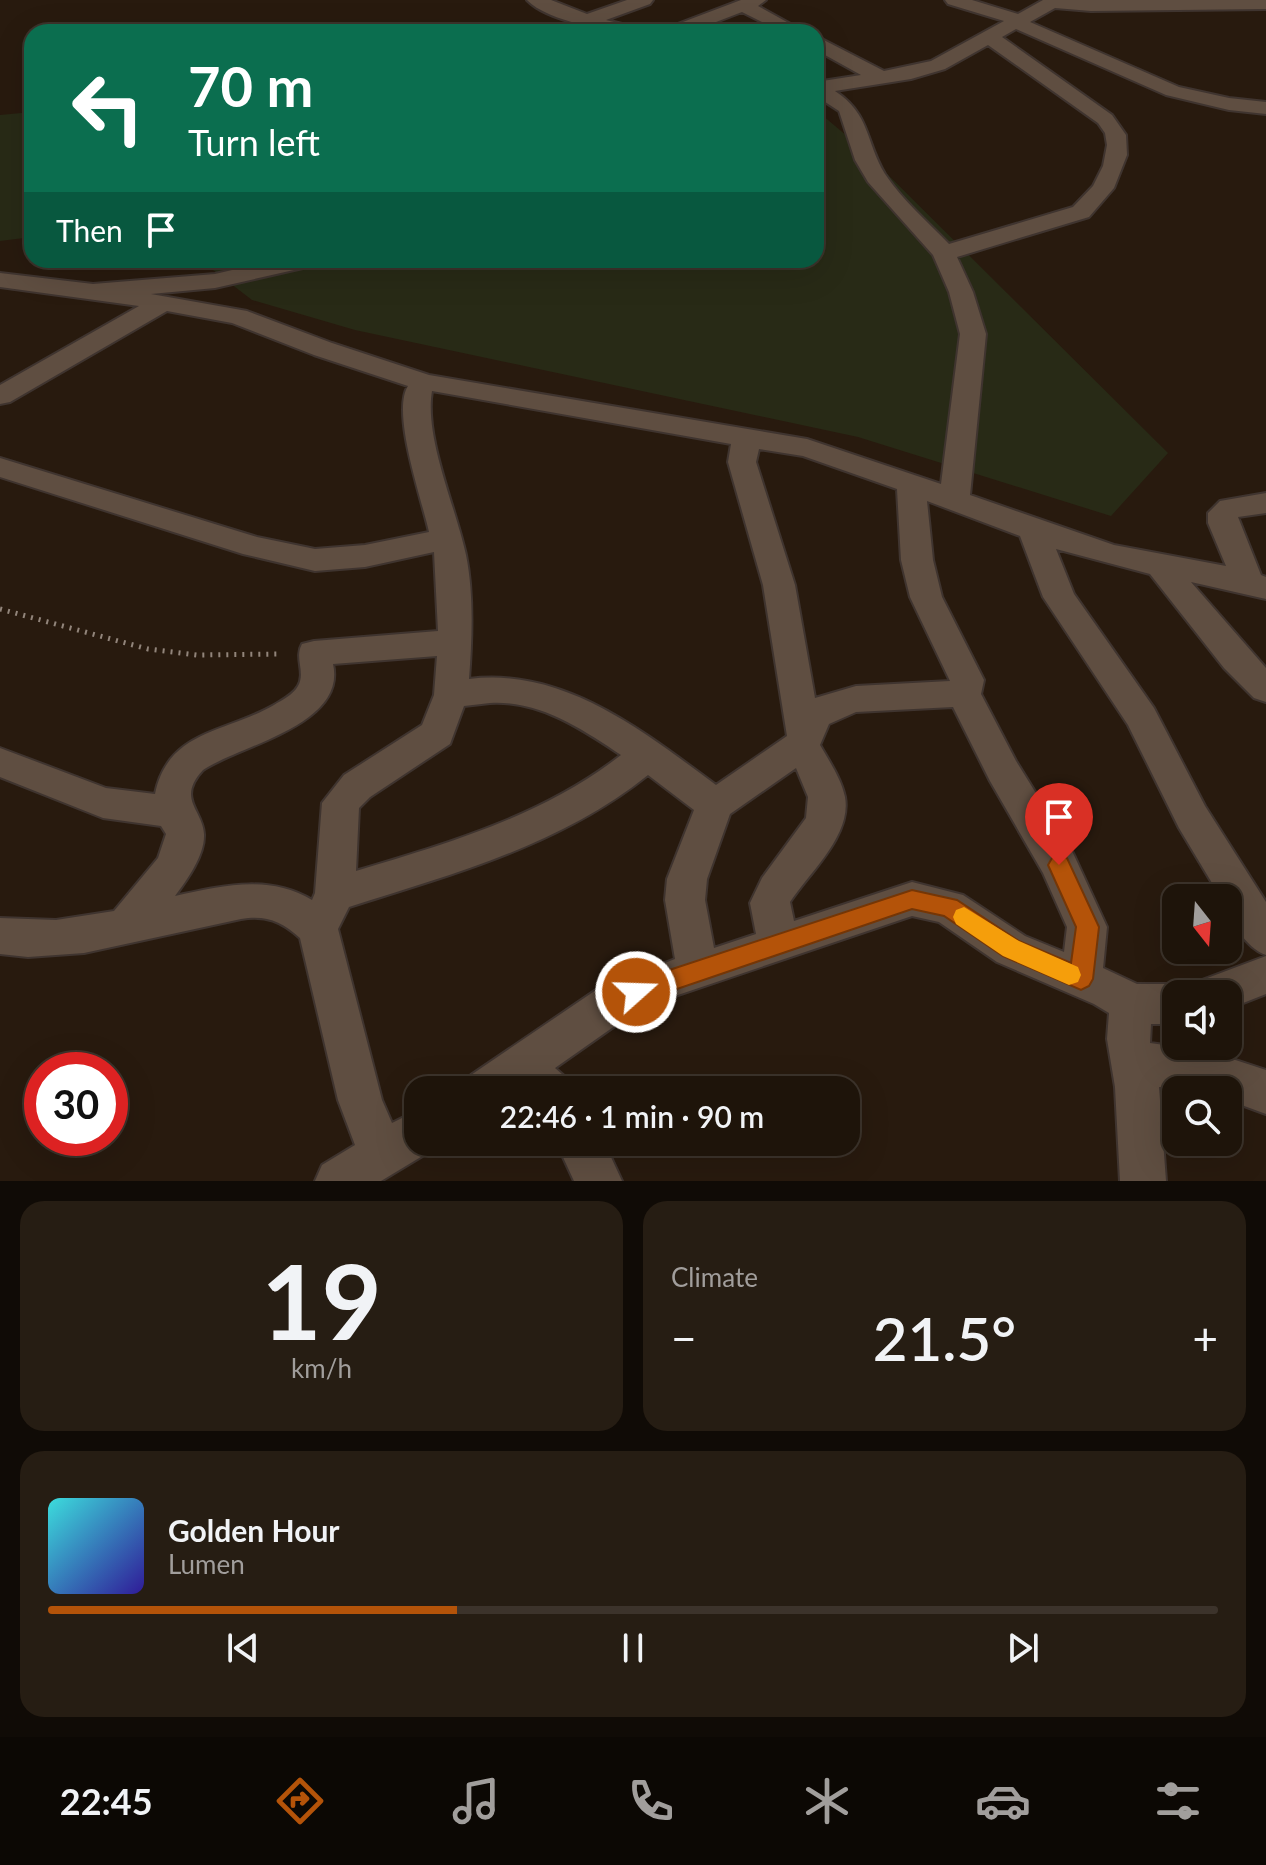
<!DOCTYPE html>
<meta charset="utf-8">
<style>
body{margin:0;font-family:Lato,sans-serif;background:#261d13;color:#f1f3f6;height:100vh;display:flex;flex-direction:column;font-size:30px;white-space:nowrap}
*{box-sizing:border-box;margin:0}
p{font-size:26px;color:#a19e9c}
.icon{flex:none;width:44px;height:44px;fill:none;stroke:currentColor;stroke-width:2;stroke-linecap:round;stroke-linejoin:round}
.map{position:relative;height:1181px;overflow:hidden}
.sheet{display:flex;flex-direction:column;gap:20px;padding:20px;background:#100b06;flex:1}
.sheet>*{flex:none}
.guide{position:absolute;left:24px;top:24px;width:800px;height:244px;border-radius:24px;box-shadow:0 8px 32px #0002,0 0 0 2px #3c332b;background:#0b6e4f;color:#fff;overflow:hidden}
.needle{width:52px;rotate:163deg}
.buttons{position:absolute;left:1162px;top:884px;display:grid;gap:16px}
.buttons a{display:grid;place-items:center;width:80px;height:80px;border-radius:16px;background:#1e140a;box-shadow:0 8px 32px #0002,0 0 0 2px #3c332b;font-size:40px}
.speed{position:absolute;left:24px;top:1052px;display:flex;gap:16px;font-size:40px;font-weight:700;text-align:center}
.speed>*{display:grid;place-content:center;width:104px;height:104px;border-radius:50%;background:#1e140a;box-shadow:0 8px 32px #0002,0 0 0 2px #3c332b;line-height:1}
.speed .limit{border:12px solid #d22;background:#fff;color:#111}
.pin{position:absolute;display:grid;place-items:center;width:68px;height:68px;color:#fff;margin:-82px -34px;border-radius:50% 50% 50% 0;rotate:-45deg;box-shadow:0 0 8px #0007}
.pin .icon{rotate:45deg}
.me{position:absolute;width:88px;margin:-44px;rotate:70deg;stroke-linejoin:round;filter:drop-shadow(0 0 6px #0008)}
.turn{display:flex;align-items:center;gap:28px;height:168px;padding:0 32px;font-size:36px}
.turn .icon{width:104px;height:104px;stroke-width:2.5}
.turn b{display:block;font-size:56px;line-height:68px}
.then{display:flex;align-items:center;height:76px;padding:0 32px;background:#0003;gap:16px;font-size:30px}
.big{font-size:60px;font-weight:600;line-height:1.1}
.sheet .card{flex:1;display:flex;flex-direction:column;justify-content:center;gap:12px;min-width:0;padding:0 28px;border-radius:24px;background:#261d13}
.sheet .dial{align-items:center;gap:0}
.dial b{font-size:104px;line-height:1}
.song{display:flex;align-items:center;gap:24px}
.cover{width:96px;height:96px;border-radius:12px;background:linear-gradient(135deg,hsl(180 70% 55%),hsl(250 70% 35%))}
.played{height:8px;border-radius:4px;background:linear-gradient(90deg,#b45309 35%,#3c332b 35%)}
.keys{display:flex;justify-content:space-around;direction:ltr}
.heat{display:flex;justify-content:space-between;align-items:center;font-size:44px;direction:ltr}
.sheet .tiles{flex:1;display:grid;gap:20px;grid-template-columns:1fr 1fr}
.card:last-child{grid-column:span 2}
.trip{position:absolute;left:404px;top:1076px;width:456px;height:80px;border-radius:24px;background:#1e140a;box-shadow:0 8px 32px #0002,0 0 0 2px #3c332b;font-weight:600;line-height:80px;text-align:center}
.menu{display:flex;height:128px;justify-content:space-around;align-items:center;background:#0c0804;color:#a19e9c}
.menu .icon{width:56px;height:56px}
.menu .selected{color:#b45309}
.menu b{font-size:36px;color:#f1f3f6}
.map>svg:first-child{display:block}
.green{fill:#282a16}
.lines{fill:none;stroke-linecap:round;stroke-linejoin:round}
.street-casing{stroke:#3f342f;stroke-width:4}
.path{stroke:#92857b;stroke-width:5;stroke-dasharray:2 6;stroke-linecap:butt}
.street{fill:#5f4e41;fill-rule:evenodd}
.route{fill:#b45309;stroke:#753606;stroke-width:2}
.slow{fill:#f59e0b}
</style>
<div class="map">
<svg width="1266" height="1181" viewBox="0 0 1266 1181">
<rect width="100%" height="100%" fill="#281a0e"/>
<path class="green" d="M816 110 859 146 1168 453 1111 516 858 437 355 330 252 300 200 260H816Z
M32 112V237L0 241V115Z"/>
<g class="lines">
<defs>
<path id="street" d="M527 0H551L587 14 627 0H653L650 4 606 20 638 28 641 32C611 32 548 22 527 0Z
M766 0 758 6 805 32H782L742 12 690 32H664L667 28 741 0Z
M945 0H972L1018 14 1043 0H1266V9L1091 11 1055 8 1030 22 1179 87 1229 98 1266 102V114L1229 110 1166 95 1016 29 1002 37 1112 115 1126 135 1127 155 1114 188 1089 217 957 257 973 292 986 334 970 495 1114 545 1226 566 1208 523V513L1220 501 1266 493V513L1238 517 1261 575 1266 577V599L1191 582 1266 668V702L1254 698 1224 668 1150 574 1056 549 1074 594 1154 708 1205 806 1266 902V955C1246 948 1228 920 1228 898H1221L1179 828 1128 725 1043 597 1020 536 927 501 933 560 942 597 984 680 981 694 1016 761 1073 853 1107 927 1103 968 1137 984H1176L1191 990 1193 994H1176V1024H1151L1150 1043 1208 1051 1266 1070V1114L1228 1100V1090L1159 1087 1166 1181H1120L1115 1087 1107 1039 1109 1013 1094 1004 997 962 939 922 912 916 663 1000 629 1016 555 1068 563 1075 569 1090H465L471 1075 599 988 675 959 665 900 667 879 694 810 648 775C561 845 453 874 349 907L338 929 382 1100 392 1123 418 1110V1142H437L434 1149 381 1181H315L322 1165 355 1145 338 1100 300 938C281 921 266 915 241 919L84 953 28 957 0 954V918L56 920 114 911 158 858 166 834 161 826 103 818 0 777V748L106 788 155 794C168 730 226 733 274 705 282 700 293 695 298 686 306 672 294 658 302 644L314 641 438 631 434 552 365 567 315 571 243 554 0 477V458L257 537 315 549 365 545 429 532C422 500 391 412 408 386L314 355 232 323 167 311 10 402 0 404V385L139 306 0 287V273L93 284 215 274 276 260H320L316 265 215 288 151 294 247 311 332 343 429 375 807 439 941 484 960 334 949 292 933 255 868 182 855 160 839 111 816 96V82L861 75 816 50V36L884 71 931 61 1004 21 948 4ZM988 45 1098 123 1105 133 1107 145 1103 166 1093 186 1073 207 949 244C928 222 902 200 885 174 865 141 871 115 835 91L911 79 945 69ZM432 391 731 444 728 462 763 585 787 736 716 785C644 732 564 667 469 679 472 640 474 594 466 555 456 508 424 437 432 391ZM759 449 803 456 897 489 901 560 910 597 950 681 856 686 815 698 795 585 756 462ZM437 656 434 695 422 725 344 775 322 803 315 893 312 900C268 874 222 886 175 896 187 880 205 855 204 834 203 810 176 799 203 770 240 745 347 725 333 664ZM490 703C539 700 582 729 621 755 543 816 449 843 356 871L359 808 370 797 450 744 464 706ZM953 707 990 781 1043 873 1067 927 1064 952 1025 936 963 895 912 882 794 921 790 902C809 873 852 835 845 797 841 778 829 761 820 745L829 724 856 712ZM796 768 808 797 806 818 762 878 750 903 756 934 714 948 705 900 707 879 730 814Z
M1266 956V994L1228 1009V994H1196L1202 980Z
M556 1142H604L622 1181H574Z"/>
</defs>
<use href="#street" class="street-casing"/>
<path class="path" d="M0 609 148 649 197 655 281 654"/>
<use href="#street" class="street"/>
</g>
<path class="route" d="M1059 855 1067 858 1099 927 1093 979 1089 986 1081 990 1003 956 944 916 912 909 636 1003 627 1000 624 992 627 985 636 981 912 890 957 900 1019 941 1071 963 1076 927 1048 865 1052 858Z"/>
<path class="slow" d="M964 907 1019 941 1078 967 1081 975 1078 982 1069 985 1003 956 956 924 953 917 956 910Z"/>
</svg>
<div class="buttons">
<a><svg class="needle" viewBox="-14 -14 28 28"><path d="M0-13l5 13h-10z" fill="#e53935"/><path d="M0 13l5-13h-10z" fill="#a19e9c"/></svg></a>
<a><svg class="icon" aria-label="sound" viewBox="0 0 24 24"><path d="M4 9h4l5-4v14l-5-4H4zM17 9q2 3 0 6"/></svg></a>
<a><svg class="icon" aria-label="search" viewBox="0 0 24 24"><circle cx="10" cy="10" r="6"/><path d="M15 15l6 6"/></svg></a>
</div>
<div class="speed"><div class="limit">30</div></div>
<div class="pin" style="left:1059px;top:865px;background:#d93025"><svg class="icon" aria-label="arrive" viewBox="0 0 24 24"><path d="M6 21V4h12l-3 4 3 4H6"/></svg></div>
<svg class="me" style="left:636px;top:992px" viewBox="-20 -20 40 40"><circle r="17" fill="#b45309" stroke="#fff" stroke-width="3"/><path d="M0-11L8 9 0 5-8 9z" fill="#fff"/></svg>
<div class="trip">22:46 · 1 min · 90 m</div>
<div class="guide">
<div class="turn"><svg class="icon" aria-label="left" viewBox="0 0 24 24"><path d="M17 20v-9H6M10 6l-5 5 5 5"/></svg><div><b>70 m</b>Turn left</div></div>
<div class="then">Then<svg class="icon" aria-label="arrive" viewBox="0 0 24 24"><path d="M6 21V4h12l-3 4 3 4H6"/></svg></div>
</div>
</div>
<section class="sheet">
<div class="tiles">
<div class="card dial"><b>19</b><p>km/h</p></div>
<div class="card"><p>Climate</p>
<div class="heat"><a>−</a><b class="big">21.5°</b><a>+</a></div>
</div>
<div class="card">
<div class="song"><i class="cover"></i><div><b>Golden Hour</b><p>Lumen</p></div></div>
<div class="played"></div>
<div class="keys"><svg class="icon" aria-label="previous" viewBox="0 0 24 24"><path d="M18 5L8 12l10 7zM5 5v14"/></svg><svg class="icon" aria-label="pause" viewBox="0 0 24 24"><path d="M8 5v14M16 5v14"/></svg><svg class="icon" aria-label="next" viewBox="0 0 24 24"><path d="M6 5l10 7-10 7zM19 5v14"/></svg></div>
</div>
</div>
</section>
<nav class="menu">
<b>22:45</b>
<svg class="icon selected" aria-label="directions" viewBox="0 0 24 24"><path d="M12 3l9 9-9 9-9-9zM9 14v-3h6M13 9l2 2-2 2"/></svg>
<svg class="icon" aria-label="music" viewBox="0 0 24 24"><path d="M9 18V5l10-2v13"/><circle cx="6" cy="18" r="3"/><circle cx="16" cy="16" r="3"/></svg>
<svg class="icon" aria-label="phone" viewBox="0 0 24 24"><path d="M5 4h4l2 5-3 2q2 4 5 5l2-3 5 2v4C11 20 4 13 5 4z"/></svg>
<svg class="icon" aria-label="climate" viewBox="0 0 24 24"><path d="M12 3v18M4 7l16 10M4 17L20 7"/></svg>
<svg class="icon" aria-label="car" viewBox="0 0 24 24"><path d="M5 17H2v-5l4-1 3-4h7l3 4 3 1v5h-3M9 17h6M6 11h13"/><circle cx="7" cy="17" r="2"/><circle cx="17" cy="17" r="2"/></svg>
<svg class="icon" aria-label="filters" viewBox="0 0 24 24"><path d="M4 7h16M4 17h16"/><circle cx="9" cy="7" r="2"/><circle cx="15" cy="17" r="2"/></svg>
</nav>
